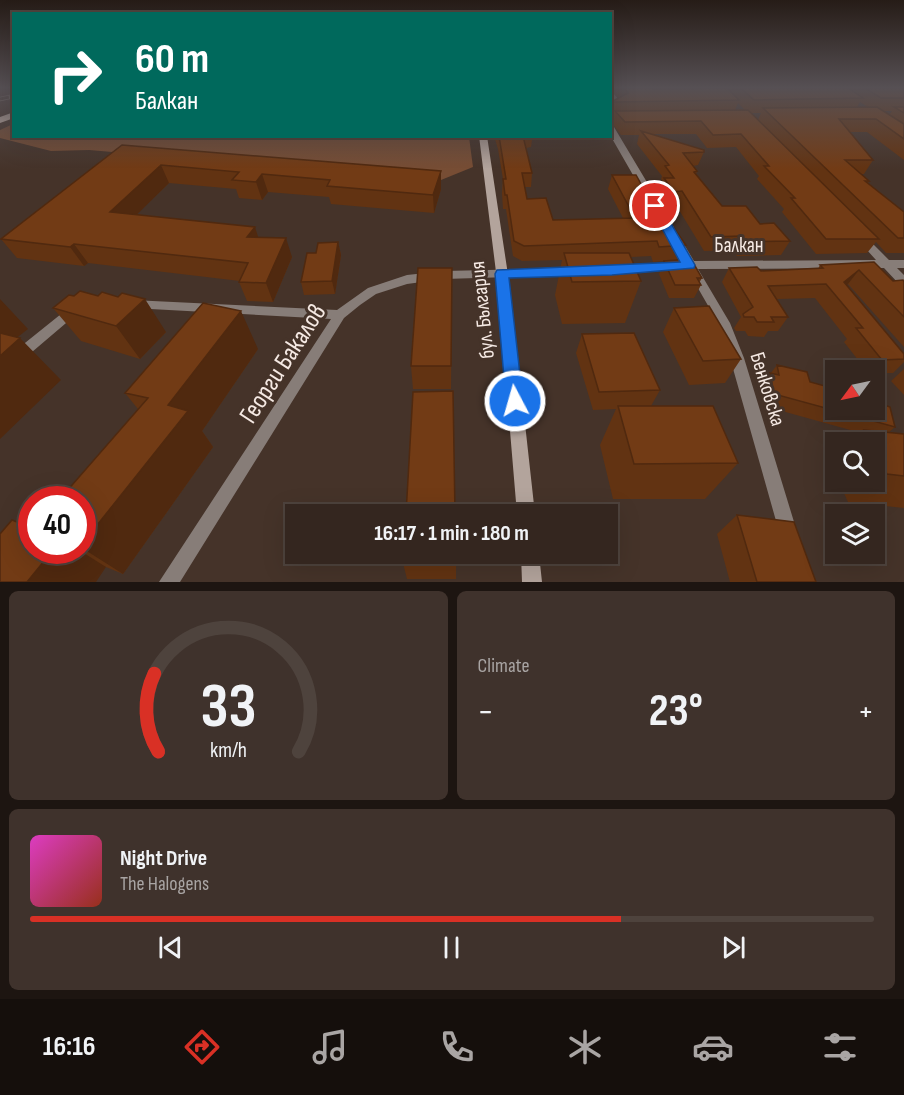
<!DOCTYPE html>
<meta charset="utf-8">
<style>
body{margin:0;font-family:"Sofia Sans Condensed",sans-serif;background:#3f322c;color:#f1f3f6;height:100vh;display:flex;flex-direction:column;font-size:22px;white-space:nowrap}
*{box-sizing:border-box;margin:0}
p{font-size:20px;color:#a9a5a4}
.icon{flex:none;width:33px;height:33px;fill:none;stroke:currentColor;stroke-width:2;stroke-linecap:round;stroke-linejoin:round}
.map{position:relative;height:582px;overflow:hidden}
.panel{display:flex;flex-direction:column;gap:9px;padding:9px;background:#1d1511;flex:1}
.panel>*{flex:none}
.hud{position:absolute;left:12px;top:12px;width:600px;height:126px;border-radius:0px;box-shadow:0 6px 24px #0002,0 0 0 2px #4e433d;background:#00695c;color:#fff;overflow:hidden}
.needle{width:39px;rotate:237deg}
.buttons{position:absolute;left:825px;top:360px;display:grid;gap:12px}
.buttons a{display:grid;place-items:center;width:60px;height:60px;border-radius:0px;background:#34261f;box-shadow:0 6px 24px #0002,0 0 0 2px #4e433d;font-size:30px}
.speed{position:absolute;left:18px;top:486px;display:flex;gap:12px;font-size:30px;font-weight:700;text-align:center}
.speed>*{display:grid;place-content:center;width:78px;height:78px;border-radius:50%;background:#34261f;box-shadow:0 6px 24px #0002,0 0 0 2px #4e433d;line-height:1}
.speed .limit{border:9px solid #d22;background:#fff;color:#111}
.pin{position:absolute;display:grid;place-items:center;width:51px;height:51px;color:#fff;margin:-26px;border:3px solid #fff;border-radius:50%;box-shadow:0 2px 6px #0007}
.me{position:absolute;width:66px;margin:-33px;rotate:354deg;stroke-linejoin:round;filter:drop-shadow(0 0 4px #0008)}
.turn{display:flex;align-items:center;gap:21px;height:126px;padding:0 24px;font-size:27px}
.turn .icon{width:78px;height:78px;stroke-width:2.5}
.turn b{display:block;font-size:42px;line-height:51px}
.big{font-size:45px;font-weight:700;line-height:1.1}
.panel .tile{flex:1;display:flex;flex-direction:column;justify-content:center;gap:9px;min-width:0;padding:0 21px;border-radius:9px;background:#3f322c}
.panel .dial{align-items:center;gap:0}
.dial svg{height:156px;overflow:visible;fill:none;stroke:#4e433d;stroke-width:7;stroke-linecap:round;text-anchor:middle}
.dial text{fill:#f1f3f6;stroke:none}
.song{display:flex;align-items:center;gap:18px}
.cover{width:72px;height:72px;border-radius:9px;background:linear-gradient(135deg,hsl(310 70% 55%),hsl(10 70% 35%))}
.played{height:6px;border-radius:3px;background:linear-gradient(90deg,#d93025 70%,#4e433d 70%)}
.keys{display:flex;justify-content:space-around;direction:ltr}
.heat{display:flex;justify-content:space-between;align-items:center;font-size:33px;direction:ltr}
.panel .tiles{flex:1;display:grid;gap:9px;grid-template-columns:1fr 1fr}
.tile:last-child{grid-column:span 2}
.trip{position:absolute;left:285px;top:504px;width:333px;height:60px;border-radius:0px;background:#34261f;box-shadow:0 6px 24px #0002,0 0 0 2px #4e433d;font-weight:700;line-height:60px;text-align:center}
.dock{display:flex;height:96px;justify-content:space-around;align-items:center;background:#150f0c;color:#a9a5a4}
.dock .icon{width:42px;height:42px}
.dock .on{color:#d93025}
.dock b{font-size:27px;color:#f1f3f6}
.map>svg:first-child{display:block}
.green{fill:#774d34}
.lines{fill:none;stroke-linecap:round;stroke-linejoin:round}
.street{fill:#877d78;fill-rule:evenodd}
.secondary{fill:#b3a49c;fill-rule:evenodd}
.primary{fill:#d5c2b7;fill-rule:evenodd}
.rail-casing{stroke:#9a8b83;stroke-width:4.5}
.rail{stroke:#453329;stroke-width:3;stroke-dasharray:9;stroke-linecap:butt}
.wall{fill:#623312;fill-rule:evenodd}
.shaded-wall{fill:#50290f}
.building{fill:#723b15;stroke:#50290f;stroke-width:1.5}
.route{fill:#1a73e8;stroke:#114b97;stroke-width:1.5}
.labels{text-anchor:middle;stroke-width:6;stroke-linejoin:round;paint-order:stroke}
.street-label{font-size:21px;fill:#f5e9e3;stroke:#453329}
.near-street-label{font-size:26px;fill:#f5e9e3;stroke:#453329}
</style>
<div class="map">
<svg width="904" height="582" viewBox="0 0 904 582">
<rect width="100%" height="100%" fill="#453329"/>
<path class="green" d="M13 124 14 136 469 137 473 167 441 180 89 150 51 151 0 138V130Z"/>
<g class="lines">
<path class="street" d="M610 89 623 105 610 112V107L615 104 610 97Z
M610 125 614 127 694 261 876 260 856 238 861 235 865 236 889 260H904V268H897L904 275V286L900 285 884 268 698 269 730 323 744 358 798 535 795 541 789 544 783 541 780 535 730 358 718 323 687 269 620 274 614 270 620 266 683 262 610 135Z
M576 268 582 272 580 275 444 279 407 284 376 294 360 305 344 318 180 582H159L331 319 132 308 126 304 128 301 132 300 337 310 368 288 407 275 444 271Z
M75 304 79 306 81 309 79 312 5 375 0 377V363L71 306Z"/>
<path class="secondary" d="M479 136H487L510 288 535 514H517L498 288Z
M521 554H539L542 582H522Z"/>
<path class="primary" d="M14 112V118L0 123V117Z"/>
<defs>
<path id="rail" d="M0 99 14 96"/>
</defs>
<use href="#rail" class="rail-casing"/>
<use href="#rail" class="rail"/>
</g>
<path class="wall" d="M610 88H652L653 89H678L677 88H904V160L867 132H850L873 160 864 174H861L869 181 868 183 904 212V253H886L876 242 867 253 816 254 782 212 784 209 757 179 759 176 736 147 707 148 696 134H653L704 152 698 165 693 166 697 171 696 174 722 206 760 224 790 241 781 255 737 256 733 250 704 251 676 205 668 206 659 192 663 182 661 179 662 176 637 144 639 135H621L612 123 614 115H611L610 117ZM614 92 619 98 613 101V100ZM860 102 868 107H857ZM738 103 745 110H735ZM883 111H892L889 115ZM751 113H761L758 120Z
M494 136H575V139L532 140 531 147 526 148 532 173 531 187H525L527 199 553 220 623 218 608 189 612 175 686 245 679 260 702 278 699 283 701 285 694 298H669L659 274 664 261 653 262 651 256 631 257 641 281 625 323 562 324 555 295 562 260 522 261 513 256 506 209H503L502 193 503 179 498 149Z
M122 145 441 189 434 213 331 204 329 197 268 192 262 200 239 198 236 189 169 183 137 214 258 237 292 257 273 302 247 301 239 282 240 281 88 263 84 266 17 258 1 239Z
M338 242 341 255 335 294 304 295 301 282 316 253Z
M874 262 893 281 904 282V347L848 284 846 285 904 354V362L893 373H874V370H866L844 342 847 339 815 298 777 299 788 317 778 331H768L764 337 748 336 745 331H736L734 328 741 317 722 282 729 268 761 271 818 269 820 265Z
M452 268 451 389H413L411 366Z
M74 296H98L166 332 140 359 81 341 53 308Z
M674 308 741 359 725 383 689 385 663 332Z
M582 334 660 390 651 406 738 463 705 499H613L600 445 616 409 593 410 576 353Z
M258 349 202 431 213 447 123 574 106 567 32 550H82V500L138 409 125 393Z
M777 365 810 382 884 405 895 427 888 433 904 434V508L848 502 839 482H874V442H850L861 433 764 406 761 386Z
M904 369V395L891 381Z
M836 454V475L829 460Z
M737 515 816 582H730L717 534Z
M456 554V579H407L403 563Z"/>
<path class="shaded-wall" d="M615 91 612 103 613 102 610 112 612 92Z
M161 165 169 183 121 230 110 212Z
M441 171V189L434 213 433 195Z
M262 174 268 192 262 200 256 182Z
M255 227 261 246 247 237Z
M286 238 292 257 273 302 266 283Z
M338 242 341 255 335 294 332 281Z
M74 244 88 263 84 266 70 247Z
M859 270 848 284 835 295 844 282Z
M0 299 28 329 0 351Z
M145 299 166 332 140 359 116 326Z
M241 311 258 349 202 431 213 447 123 574 82 548V544L168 405Z
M20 338 61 380 0 439V356Z
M53 550H79L106 567 96 582H27Z"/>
<path class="building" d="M610 88H613L615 91 612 92 613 101 628 93 624 88H652L653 89 727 88 739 100 613 102 611 104 610 116Z
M741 88H848L863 98 754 100Z
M865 88H904V98H881Z
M877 107 904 124V139L876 119H839L873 160H845L869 181H865L904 212V238H898L763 108Z
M894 107H904V113Z
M748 110 879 239H826L791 198H795L764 166H769L741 134 713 135 701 121 625 122 615 111Z
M641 131 704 150V152L683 153 697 171 694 172 722 206H746L760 224 774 223 790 241 745 242 741 236 711 237 682 191 674 192 664 178H674L665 166 669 165Z
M499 136H523L532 173H522L527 199 546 198 553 220 635 218 612 175H636L664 225 669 229 674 228 686 245 659 247 657 241 524 246 514 241 507 195H505L503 179H506Z
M122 145 441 171 433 195 327 186 330 180 262 174 256 182 232 180 239 172 161 165 110 212 255 227 247 237 286 238 266 283 239 282 248 263 74 244 70 247 1 239Z
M338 242 332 281 301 282 307 253H316L318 243Z
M564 253H629L641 281 572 282Z
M691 259 702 278H697L701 285H675L664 261Z
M874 262 893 281 903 280 904 282V317L859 270 844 282 904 354V359L882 360 856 328H863L826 284 768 286 788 317H771L774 322H757L754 317H744L743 314 753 307 729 268 757 267 761 271 823 268 820 265Z
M418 268H452L451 366H411Z
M80 291 98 296 102 292 118 297 122 293 145 299 116 326 53 308 69 295 74 296Z
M203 303 241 311 168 405 188 411 82 544V500H59L148 398 125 393Z
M709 306 741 359 703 361 674 308Z
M0 333 20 338 0 356Z
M634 333 660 390 599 392 582 334Z
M777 365 807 372 810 382 836 389V410H874V391L881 393 884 405 890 407 895 427 774 394 770 373 779 375Z
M453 391 455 514H406L413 392Z
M618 406H713L738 463 634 464Z
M864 430 904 434V476L887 474 874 450V442H871Z
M737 515 794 522 816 582H757Z
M12 520 32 528V550H53L27 582H0V534Z
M404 554H456V563H403Z"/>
<linearGradient id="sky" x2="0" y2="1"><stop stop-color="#261c17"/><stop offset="0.52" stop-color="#565054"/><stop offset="1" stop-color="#565054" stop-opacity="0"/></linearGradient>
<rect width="904" height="169" fill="url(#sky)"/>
<path class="route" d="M655 203 661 206 695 265 694 268 612 275 509 278 523 401 521 407 515 409 509 407 506 401 495 274 497 270 680 262 650 206Z"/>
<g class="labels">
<g class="street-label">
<text x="739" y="252">Балкан</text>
<text transform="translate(482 310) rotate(-96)" y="7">бул. България</text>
<text transform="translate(768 389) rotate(73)" y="7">Бенковска</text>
</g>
<g class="near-street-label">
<text transform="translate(282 363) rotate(-57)" y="9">Георги Бакалов</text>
</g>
</g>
</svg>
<div class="buttons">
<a><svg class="needle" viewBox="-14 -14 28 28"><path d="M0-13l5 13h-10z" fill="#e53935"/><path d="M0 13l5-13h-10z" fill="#a9a5a4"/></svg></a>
<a><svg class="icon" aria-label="search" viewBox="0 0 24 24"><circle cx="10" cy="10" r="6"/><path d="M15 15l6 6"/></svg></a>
<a><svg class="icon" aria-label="layers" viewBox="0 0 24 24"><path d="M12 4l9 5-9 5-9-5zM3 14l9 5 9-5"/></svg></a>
</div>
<div class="speed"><div class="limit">40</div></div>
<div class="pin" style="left:655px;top:206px;background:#d93025"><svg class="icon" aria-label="arrive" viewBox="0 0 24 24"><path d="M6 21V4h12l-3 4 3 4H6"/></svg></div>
<svg class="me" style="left:515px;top:401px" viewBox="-20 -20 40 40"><circle r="17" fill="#1a73e8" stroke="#fff" stroke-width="3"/><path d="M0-11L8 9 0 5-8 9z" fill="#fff"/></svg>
<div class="trip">16:17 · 1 min · 180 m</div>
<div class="hud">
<div class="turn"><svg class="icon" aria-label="right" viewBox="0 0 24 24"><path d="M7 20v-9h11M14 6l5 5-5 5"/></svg><div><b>60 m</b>Балкан</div></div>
</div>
</div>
<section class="panel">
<div class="tiles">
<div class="tile dial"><svg viewBox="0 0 100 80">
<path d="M14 69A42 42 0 1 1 86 69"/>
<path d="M14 69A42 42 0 0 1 12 29" stroke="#d93025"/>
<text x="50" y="56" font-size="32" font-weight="700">33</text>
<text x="50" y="72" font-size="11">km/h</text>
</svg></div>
<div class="tile"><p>Climate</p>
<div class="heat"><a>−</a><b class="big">23°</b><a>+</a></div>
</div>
<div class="tile">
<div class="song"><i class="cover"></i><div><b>Night Drive</b><p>The Halogens</p></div></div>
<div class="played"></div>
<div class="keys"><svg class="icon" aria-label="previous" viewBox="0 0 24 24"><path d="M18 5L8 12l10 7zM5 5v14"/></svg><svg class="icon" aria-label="pause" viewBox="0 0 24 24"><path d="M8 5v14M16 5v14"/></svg><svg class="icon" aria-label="next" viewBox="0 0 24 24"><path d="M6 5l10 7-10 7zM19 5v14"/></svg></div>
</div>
</div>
</section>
<nav class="dock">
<b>16:16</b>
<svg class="icon on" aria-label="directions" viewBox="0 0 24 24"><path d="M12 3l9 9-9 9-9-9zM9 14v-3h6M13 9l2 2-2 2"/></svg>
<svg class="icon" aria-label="music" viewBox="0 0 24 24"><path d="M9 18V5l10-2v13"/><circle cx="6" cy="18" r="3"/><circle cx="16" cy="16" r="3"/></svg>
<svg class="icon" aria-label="phone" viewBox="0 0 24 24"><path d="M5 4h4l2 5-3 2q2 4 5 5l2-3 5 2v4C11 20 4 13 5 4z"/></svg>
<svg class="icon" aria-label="climate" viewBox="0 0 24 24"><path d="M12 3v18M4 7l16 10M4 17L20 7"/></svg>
<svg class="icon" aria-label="car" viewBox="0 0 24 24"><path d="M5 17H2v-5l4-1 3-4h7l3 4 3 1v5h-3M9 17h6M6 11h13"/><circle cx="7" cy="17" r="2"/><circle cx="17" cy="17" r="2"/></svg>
<svg class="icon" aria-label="filters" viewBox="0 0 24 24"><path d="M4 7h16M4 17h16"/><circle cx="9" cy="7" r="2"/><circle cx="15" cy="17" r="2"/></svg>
</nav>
